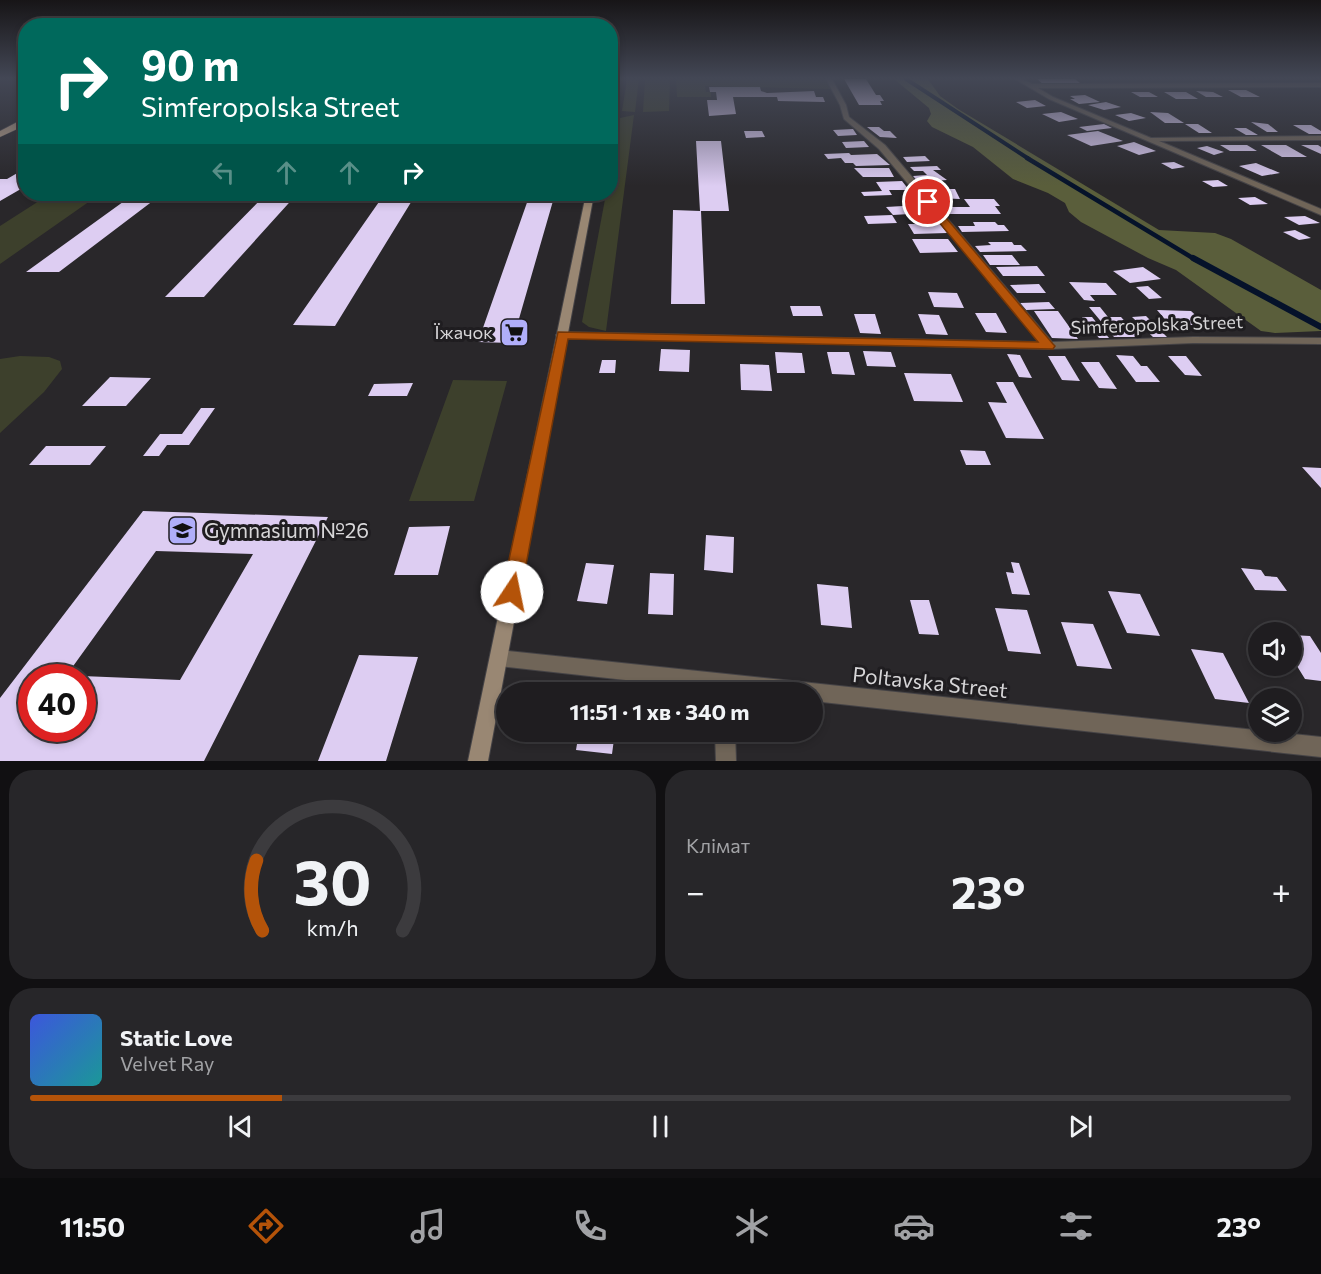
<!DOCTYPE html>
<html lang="uk">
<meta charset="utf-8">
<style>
body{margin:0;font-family:Commissioner,sans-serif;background:#272629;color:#f1f3f6;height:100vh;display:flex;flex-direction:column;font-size:22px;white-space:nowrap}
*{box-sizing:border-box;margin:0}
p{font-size:20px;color:#a1a2a5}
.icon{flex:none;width:33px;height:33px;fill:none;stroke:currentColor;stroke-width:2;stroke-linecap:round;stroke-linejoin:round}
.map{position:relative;height:761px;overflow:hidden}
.details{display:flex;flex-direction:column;gap:9px;padding:9px;background:#111012;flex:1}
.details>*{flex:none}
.banner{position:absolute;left:18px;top:18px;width:600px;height:183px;border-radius:24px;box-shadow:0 3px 9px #0003,0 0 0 2px #3c3b3e;background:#00695c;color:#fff;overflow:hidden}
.controls{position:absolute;left:1248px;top:622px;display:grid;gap:12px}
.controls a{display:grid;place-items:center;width:54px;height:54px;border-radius:50%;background:#1f1d20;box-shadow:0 3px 9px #0003,0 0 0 2px #3c3b3e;font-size:30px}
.speed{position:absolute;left:18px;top:664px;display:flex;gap:12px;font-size:30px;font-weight:700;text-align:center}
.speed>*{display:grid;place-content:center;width:78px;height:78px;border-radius:50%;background:#1f1d20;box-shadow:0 3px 9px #0003,0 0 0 2px #3c3b3e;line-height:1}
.speed .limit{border:9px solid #d22;background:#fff;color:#111}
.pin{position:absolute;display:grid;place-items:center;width:51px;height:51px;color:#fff;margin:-26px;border:3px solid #fff;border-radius:50%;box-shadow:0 2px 6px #0007}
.me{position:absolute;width:66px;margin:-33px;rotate:11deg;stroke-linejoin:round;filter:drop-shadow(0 0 4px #0008)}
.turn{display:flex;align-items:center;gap:21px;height:126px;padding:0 24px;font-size:27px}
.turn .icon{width:78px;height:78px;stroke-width:2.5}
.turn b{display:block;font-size:42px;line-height:51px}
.lanes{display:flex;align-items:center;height:57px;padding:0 24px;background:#0003;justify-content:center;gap:30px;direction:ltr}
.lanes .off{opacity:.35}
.big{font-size:45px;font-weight:700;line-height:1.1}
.details .tile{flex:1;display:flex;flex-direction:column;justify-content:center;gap:9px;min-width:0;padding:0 21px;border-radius:24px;background:#272629}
.details .dial{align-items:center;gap:0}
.dial svg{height:156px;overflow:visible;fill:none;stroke:#3c3b3e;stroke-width:7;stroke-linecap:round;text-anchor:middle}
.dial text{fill:#f1f3f6;stroke:none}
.song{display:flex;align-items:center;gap:18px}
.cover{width:72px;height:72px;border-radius:9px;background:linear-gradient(135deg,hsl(230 70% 55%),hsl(180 70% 35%))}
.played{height:6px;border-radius:3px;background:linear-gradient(90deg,#b45309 20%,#3c3b3e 20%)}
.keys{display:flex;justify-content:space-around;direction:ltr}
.heat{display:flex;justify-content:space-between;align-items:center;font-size:33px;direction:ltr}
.details .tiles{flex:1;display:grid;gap:9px;grid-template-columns:1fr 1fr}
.tile:last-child{grid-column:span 2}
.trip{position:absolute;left:496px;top:682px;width:327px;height:60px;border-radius:30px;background:#1f1d20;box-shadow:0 3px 9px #0003,0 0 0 2px #3c3b3e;font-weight:700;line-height:60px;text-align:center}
.dock{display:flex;height:96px;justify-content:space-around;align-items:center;background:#0c0c0d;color:#a1a2a5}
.dock .icon{width:42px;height:42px}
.dock .active{color:#b45309}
.dock b{font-size:27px;color:#f1f3f6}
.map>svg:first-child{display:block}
.green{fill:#3d402c}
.forest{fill:#5a5e3b}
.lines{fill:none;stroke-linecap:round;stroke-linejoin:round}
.stream-far2{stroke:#05122a;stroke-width:4}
.stream-far1{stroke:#05122a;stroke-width:4.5}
.stream{stroke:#05122a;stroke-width:6}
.building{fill:#ddcdf2;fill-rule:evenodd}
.street-casing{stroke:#454346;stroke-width:2}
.secondary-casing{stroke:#454346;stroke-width:2}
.primary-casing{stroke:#454346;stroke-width:1}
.street{fill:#706558;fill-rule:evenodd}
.secondary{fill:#998773;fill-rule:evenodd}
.primary{fill:#b9a188;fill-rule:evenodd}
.route{fill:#b45309;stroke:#753606;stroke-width:1.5}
.labels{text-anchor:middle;stroke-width:6;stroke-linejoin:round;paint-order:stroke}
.street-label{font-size:18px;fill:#d7d6d8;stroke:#1f1d20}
.poi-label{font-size:18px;fill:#d7d6d8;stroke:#1f1d20;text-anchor:end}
.near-poi-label{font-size:21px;fill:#d7d6d8;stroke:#1f1d20;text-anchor:start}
.near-street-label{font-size:21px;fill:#d7d6d8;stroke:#1f1d20}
</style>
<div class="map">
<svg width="1321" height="761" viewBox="0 0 1321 761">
<rect width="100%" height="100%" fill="#29272a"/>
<path class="green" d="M627 79H639L635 112 622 111Z
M645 79H670L669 111 643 112Z
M676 79H826L831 89 705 86 706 92H711V97H677Z
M634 115 606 331 589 327 582 322 606 194H610L611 171 620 118Z
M50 194H100L0 264V226Z
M20 356 49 357 60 361 62 369 44 392 0 433V359Z
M453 380 507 381 474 501H409Z"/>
<path class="forest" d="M894 79H928L940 96 958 109 1159 230 1215 233 1231 239 1321 290V331L1275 333 1261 331 1176 270 1148 258 1081 222 1069 212 1065 203 1048 193 1013 179 973 147 932 127 927 121 931 114 929 108Z"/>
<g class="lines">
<path class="stream-far2" d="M906 79 1029 159"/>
<path class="stream-far1" d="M1027 158 1196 260"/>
<path class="stream" d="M1193 258 1321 327"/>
</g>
<path class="building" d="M844 79H866L876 95H880L884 101H880L882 105H859Z
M1037 79H1075L1080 83 1043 84Z
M709 87H760L761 91 767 93 814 91 816 97H823L825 102 778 101 777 97H733L736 114 709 116 707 100H717L716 92H710Z
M1228 90H1246L1260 97H1241Z
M1196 91 1213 92 1223 97H1206Z
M1131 92H1149L1158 97H1140Z
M1164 92H1186L1198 99H1176Z
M1085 95 1100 102 1079 104 1070 99H1075L1070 96Z
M1035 100 1046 106 1027 108 1016 102Z
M1106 102 1121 107 1104 110 1088 105Z
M1061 112 1078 119 1059 122 1042 114Z
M1150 112 1168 113 1184 123H1165Z
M1131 113 1146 118 1129 121 1115 115Z
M1251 122 1268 124 1278 132H1267Z
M1104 124 1112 128 1087 131 1079 127Z
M1185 124H1198L1212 133H1199Z
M1293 125H1311L1321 131V134H1309Z
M867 127H879L884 131H890L897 138 880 137Z
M1234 128H1246L1258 135H1246Z
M853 129 857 135 838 136 833 130Z
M744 131H762L765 137 746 138Z
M1098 131 1123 141 1091 146 1067 135Z
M696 141H721L729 211H701L705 304H671L673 210 700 211Z
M864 141 869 147 846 148 842 142Z
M1134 142 1156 151 1139 155 1117 146Z
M1220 145H1247L1257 151H1230Z
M1261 145H1286L1307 157H1282Z
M1301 145H1318L1321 147V154Z
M1207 146 1224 152 1214 155 1197 148Z
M849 153 851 155 877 154 890 165 856 166 853 163H845L841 158 828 159 824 154Z
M925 156 930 161 907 162 903 157Z
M1174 162 1185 167 1172 169 1161 163Z
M1256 163 1280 173 1262 176 1239 166Z
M937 166 941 170H933L947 180 918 182 913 176 927 175 923 171H914L910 167Z
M26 168V186L0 201V179H7Z
M854 168H889L894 177H863Z
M1218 180 1228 186 1213 187 1202 181Z
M902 181 909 190H889L892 195 864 196 861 192 882 191 876 182Z
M945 189H955L960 199 936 198 933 191H947Z
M134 194H162L59 272H26Z
M266 194H297L204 297H165Z
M530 194H555L512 343 478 342Z
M1255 197 1268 204 1250 205 1238 198Z
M381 199H413L335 326 293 325Z
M964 199H994L1000 206H995L1001 214H947L942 207H970Z
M920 205 926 213 893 215 886 207Z
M892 215 897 223 868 224 864 216Z
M1305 216 1320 223 1299 225 1284 217Z
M973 222H995L998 225H1004L1009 231 962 232 958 226H975Z
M908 224H940L947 233 914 234Z
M1295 230 1311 238 1299 240 1283 232Z
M912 239H948L958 252 920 253Z
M988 242H1012L1014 245H1021L1027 251 980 252 975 246 991 245Z
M983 255H1012L1020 265H990Z
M1037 266 1045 276H1003L996 267Z
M1143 267 1161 279 1130 283 1113 271Z
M1069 282 1106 283 1117 295H1090L1095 301 1084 300Z
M1039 284 1046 293H1017L1010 285Z
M1148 286 1162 298 1149 299 1136 287Z
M928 292 957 293 964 308 934 307Z
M1049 302 1055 309 1026 310 1020 303Z
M790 306H820L823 316H793Z
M1089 307H1100L1108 317H1121L1139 337H1114Z
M1157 310 1191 311 1206 325H1170Z
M1034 311H1058L1078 339 1052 338Z
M975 313H996L1007 333 986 332Z
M854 314H875L881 334 860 333Z
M918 314 939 315 948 335 926 334Z
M1146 316 1167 337H1153L1132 317Z
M1082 317H1092L1109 338H1099Z
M661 349 690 350 689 372 659 371Z
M863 351 891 352 896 367 867 366Z
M775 352 802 353 805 373H777Z
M827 352H849L855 375 832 374Z
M1007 354 1020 355 1032 378 1019 377Z
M1116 355 1133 356 1141 366H1147L1160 382H1136Z
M1048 356H1065L1080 381 1062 380Z
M1168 356H1186L1202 376 1185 375Z
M602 360H616L615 373H599Z
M1081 362H1099L1117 389 1099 388Z
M740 364 769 365 772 391 741 390Z
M904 373 951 374 963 402 914 401Z
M110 377 151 378 126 406H82Z
M996 382H1013L1044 439 1006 438 988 402 1007 403Z
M413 383 407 396H368L374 384Z
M201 408H215L189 445H167L159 456H143L160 434H182Z
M46 446H106L90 465H29Z
M960 450 985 451 991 465H966Z
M1302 467 1321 468V488Z
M143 511 328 517 204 761H0V698ZM156 551 253 554 180 680 82 676V729H32V678H76V676H66Z
M450 526 438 575H394L409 527Z
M706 535 734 537 733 573 704 570Z
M1011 562 1019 563 1030 595 1012 594 1006 572 1014 573Z
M586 563 614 565 607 604 577 601Z
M1241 568 1261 570 1265 576 1277 577 1287 591 1255 590Z
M650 573 674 574 673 615 648 614Z
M817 584 848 587 852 628 821 625Z
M1108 591 1140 594 1160 636 1127 633Z
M910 600H929L939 635 919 634Z
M995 608 1027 610 1041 654 1008 651Z
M1061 622 1093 624 1112 669 1077 666Z
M1292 635 1310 636 1321 653V681L1305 679 1292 658Z
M1191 649 1223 653 1249 703 1215 699Z
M359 655 418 657 386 761H318Z
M579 732H615L612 754 576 750Z"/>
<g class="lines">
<defs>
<path id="street" d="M826 79H832L846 105 849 117 885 145 1052 342 1193 337 1321 338V344L1193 343 1049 349 558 337 556 335 562 332 1040 342 879 149 844 119 840 105Z
M1015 79H1022L1032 84 1321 83V87L1038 88 1053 97 1151 138 1321 136V140L1159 141 1321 209V215L1049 99Z
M499 650 1321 737V757L813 701V693H743L499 666 493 664 490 658 493 652Z
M715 732H735L736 761H716Z"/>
<path id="secondary" d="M610 79H616L613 91 610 93Z
M586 194H594L488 761H468Z"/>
<path id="primary" d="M23 119H26V125L0 137V131Z"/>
</defs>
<use href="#street" class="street-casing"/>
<use href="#secondary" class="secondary-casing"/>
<use href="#primary" class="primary-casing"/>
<use href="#street" class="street"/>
<use href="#secondary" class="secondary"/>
<use href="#primary" class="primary"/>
</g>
<linearGradient id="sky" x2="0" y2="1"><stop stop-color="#171517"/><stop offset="0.42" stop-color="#434755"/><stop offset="1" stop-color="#434755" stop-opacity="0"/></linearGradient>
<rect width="1321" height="186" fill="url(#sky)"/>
<path class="route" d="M924 200H931L1053 344 1055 346 1053 349 568 339 521 592 518 597 512 600 505 597 502 592 558 332 1038 342 924 204Z"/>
<defs>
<symbol id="supermarket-square" viewBox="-11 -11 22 22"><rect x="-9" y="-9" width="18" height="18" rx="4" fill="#b0aefa" stroke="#1f1d20"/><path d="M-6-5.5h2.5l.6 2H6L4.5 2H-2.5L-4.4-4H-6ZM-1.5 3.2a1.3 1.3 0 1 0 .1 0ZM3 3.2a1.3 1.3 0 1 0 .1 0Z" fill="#111"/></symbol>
<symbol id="school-square" viewBox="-11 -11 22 22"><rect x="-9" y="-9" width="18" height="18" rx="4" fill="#b0aefa" stroke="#1f1d20"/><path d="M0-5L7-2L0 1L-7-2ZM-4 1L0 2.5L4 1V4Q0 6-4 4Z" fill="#111"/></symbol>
</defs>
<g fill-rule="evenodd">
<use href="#supermarket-square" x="498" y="316" width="33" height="33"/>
<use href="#school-square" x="166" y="514" width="33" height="33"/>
</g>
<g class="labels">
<g class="street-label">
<text transform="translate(1157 325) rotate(-2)" y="6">Simferopolska Street</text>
</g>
<g class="poi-label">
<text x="493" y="339">Їжачок</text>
</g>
<g class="near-poi-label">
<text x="204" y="538">Gymnasium №26</text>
</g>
<g class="near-street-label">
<text transform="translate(930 683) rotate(6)" y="7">Poltavska Street</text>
</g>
</g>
</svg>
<div class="controls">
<a><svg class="icon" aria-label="sound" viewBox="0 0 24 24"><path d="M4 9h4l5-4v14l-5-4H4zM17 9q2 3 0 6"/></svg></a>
<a><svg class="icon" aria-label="layers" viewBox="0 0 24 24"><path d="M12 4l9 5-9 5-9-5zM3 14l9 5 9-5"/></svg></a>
</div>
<div class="speed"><div class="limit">40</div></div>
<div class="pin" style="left:928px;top:202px;background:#d93025"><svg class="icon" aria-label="arrive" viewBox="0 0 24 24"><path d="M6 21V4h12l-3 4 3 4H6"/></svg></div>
<svg class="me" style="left:512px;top:592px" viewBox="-20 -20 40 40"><circle r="19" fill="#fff"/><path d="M0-13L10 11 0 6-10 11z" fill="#b45309"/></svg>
<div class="trip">11:51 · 1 хв · 340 m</div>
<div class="banner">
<div class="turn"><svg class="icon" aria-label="right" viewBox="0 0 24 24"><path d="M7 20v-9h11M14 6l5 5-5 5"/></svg><div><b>90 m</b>Simferopolska Street</div></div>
<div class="lanes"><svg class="icon off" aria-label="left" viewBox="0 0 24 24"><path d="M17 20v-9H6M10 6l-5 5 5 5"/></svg><svg class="icon off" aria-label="ahead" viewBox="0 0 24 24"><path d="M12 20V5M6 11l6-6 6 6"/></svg><svg class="icon off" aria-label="ahead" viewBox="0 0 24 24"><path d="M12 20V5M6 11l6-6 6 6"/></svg><svg class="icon" aria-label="right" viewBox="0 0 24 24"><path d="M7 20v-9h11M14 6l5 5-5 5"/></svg></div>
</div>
</div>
<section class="details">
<div class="tiles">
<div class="tile dial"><svg viewBox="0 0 100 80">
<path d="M14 69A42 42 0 1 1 86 69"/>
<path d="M14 69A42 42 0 0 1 11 33" stroke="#b45309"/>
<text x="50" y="56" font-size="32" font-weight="700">30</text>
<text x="50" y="72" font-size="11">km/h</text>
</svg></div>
<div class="tile"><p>Клімат</p>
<div class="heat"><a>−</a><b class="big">23°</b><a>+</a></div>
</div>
<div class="tile">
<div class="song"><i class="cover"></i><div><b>Static Love</b><p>Velvet Ray</p></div></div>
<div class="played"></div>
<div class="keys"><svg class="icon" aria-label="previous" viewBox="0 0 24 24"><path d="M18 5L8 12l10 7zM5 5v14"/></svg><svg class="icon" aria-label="pause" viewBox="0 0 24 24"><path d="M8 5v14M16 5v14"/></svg><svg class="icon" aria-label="next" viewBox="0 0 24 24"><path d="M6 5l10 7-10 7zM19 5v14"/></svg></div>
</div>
</div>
</section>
<nav class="dock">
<b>11:50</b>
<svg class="icon active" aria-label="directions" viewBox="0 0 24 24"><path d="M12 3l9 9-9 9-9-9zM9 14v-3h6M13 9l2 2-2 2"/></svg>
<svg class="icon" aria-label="music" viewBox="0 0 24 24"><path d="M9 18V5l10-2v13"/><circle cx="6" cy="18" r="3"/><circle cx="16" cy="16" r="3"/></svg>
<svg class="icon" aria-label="phone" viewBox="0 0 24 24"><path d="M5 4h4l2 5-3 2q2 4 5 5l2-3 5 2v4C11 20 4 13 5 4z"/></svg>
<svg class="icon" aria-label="climate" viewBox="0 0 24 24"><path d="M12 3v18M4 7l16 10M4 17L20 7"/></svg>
<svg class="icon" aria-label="car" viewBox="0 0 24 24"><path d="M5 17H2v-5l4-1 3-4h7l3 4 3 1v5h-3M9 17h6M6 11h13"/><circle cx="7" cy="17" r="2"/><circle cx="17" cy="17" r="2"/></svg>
<svg class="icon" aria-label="filters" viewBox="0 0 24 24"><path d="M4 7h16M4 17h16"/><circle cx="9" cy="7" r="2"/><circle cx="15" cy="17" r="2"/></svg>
<b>23°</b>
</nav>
